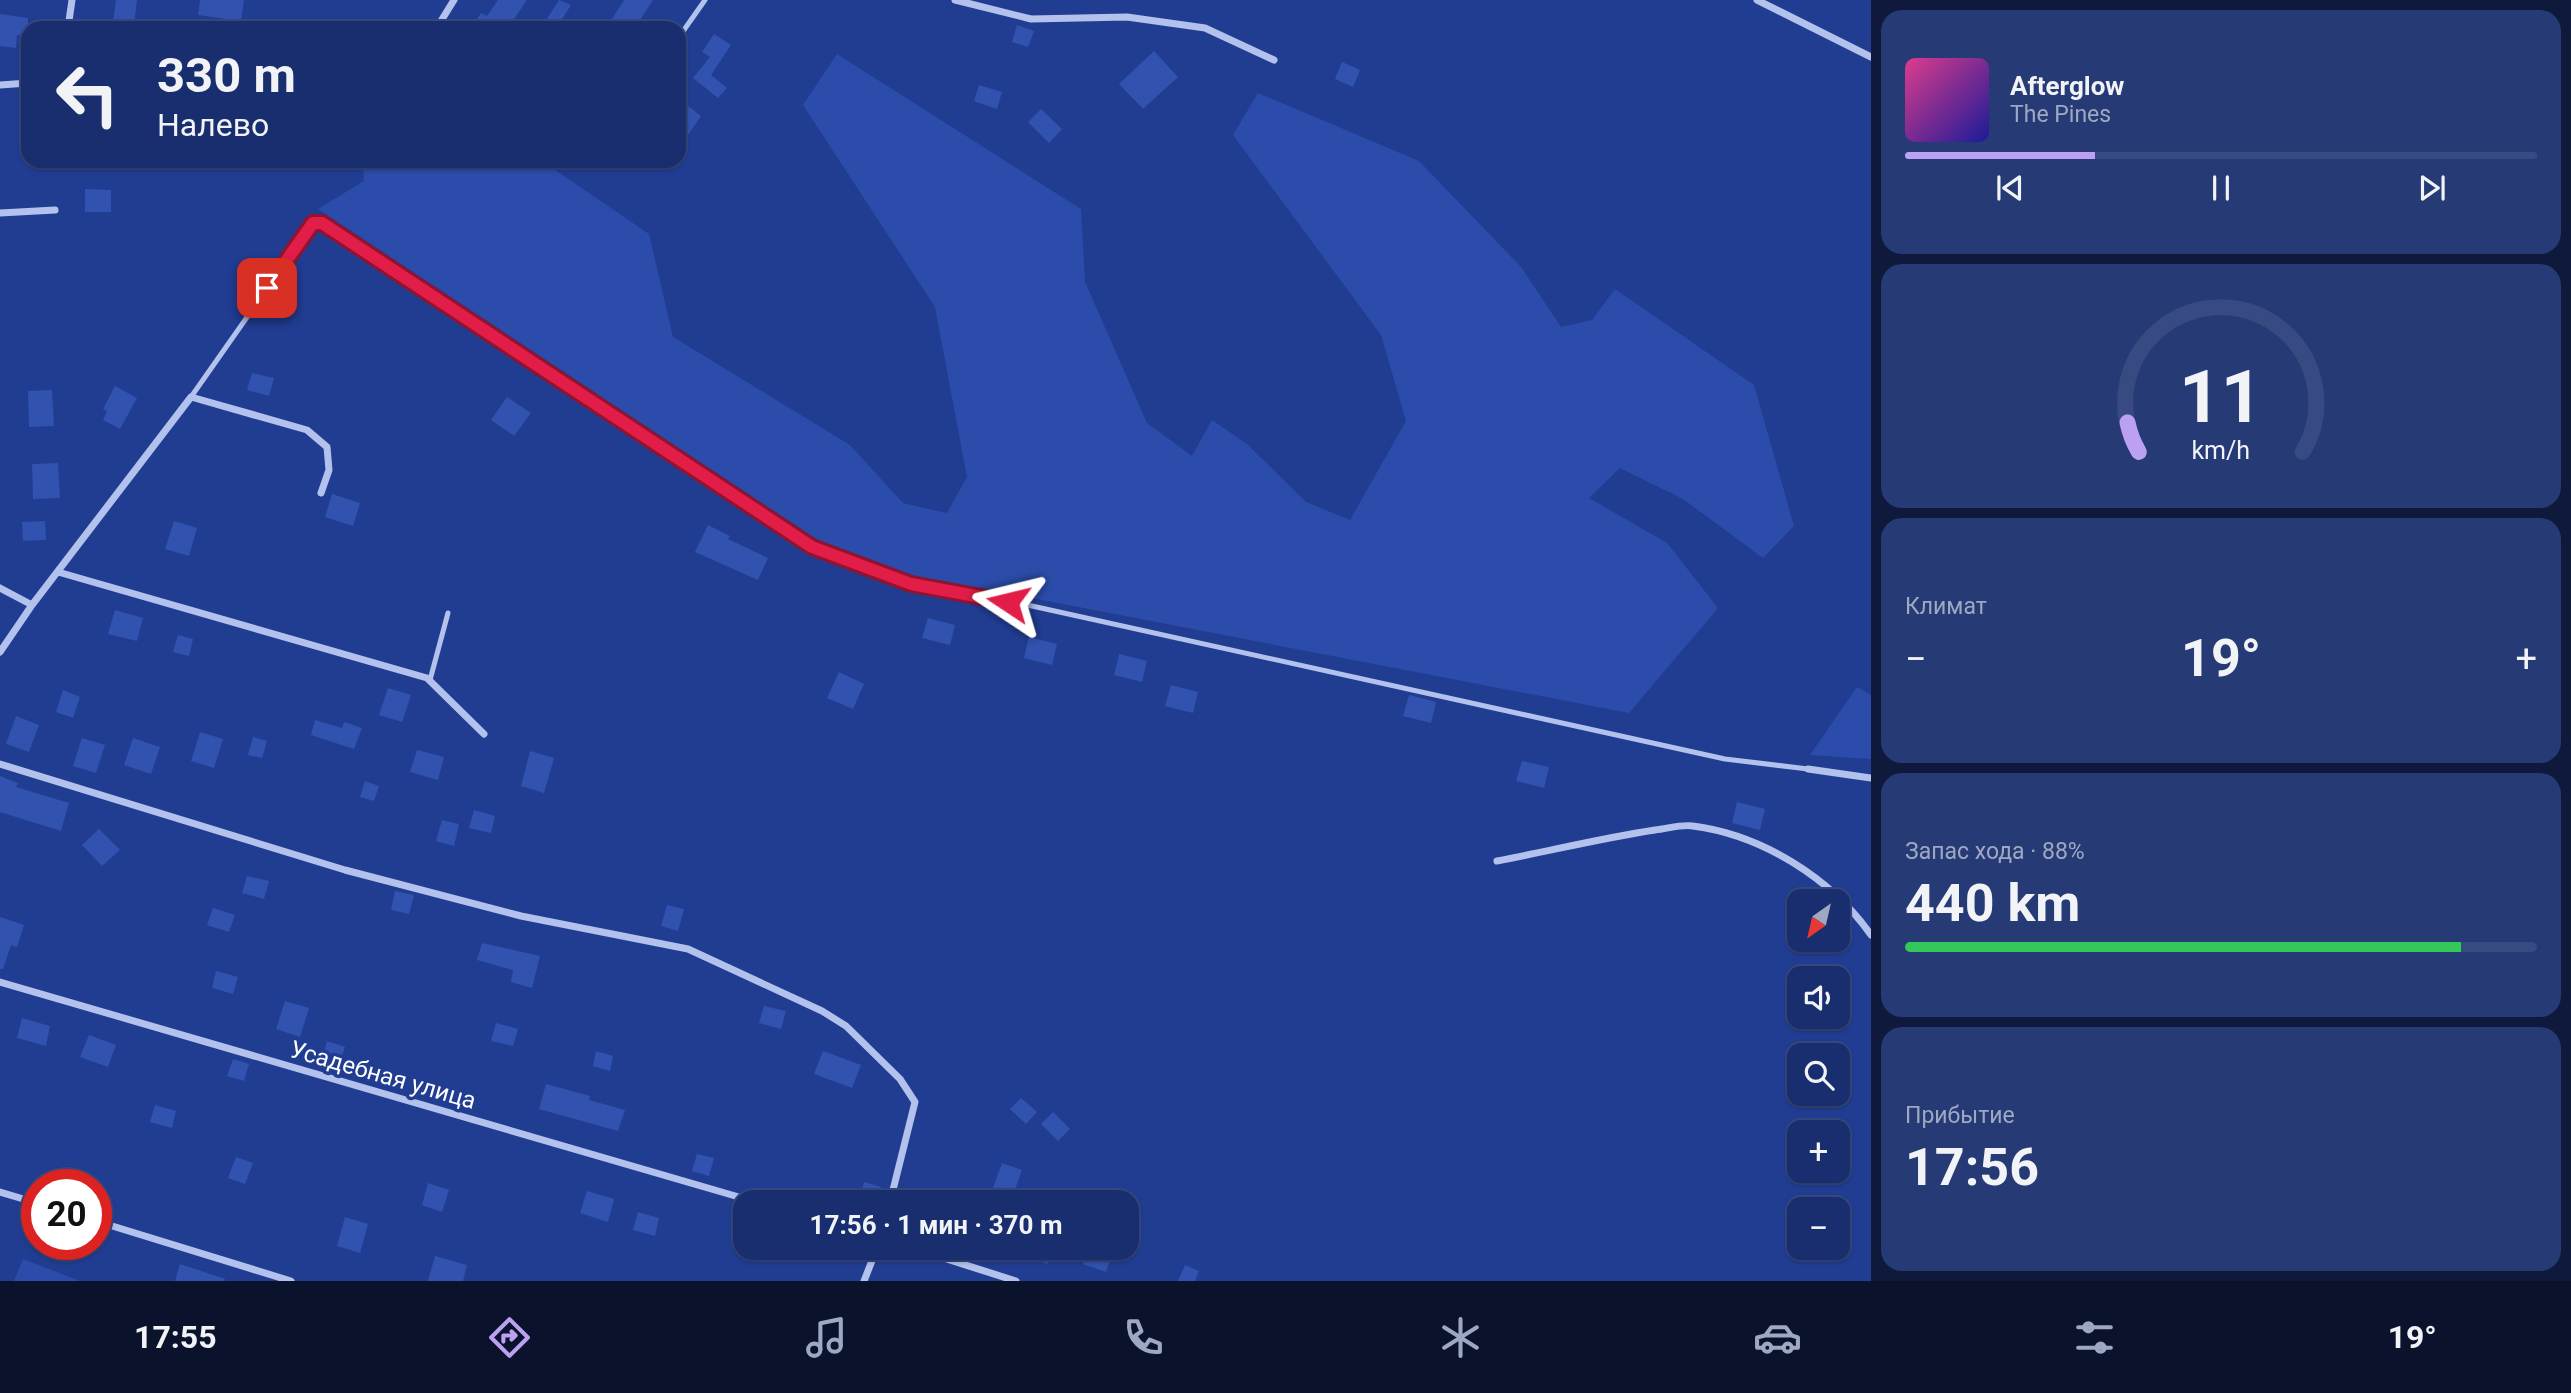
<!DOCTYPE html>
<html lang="ru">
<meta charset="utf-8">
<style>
body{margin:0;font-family:Roboto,sans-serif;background:#263a76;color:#f1f3f6;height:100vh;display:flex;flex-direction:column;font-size:26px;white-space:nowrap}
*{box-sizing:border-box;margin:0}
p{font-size:23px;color:#9fa8c2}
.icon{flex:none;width:38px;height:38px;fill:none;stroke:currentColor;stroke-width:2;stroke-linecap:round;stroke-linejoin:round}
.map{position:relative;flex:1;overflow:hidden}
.drawer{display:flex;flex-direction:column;gap:10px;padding:10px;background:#0e193c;width:700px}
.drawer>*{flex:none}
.top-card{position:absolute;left:21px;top:21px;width:665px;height:147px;border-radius:21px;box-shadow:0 2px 5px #0004,0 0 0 2px #374a81;background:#192e6e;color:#f1f3f6;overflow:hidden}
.needle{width:46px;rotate:214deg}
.fabs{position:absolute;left:1787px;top:889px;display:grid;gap:14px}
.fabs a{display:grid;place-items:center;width:63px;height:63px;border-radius:14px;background:#192e6e;box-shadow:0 2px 5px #0004,0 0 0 2px #374a81;font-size:35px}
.speed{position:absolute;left:21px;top:1169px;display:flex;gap:14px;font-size:35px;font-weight:700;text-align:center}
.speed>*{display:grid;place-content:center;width:91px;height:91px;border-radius:50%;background:#192e6e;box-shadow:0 2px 5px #0004,0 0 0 2px #374a81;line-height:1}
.speed .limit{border:10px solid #d22;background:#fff;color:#111}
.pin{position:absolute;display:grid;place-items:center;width:60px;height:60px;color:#fff;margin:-30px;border-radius:14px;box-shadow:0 4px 10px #0006}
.me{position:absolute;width:77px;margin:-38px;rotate:280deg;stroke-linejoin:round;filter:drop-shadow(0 0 5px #0008)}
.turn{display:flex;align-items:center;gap:24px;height:147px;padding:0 21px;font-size:32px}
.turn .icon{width:91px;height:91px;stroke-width:2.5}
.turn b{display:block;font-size:49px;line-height:60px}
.big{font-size:52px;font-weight:700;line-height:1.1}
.drawer .card{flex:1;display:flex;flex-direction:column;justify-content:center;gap:10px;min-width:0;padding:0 24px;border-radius:21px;background:#263a76}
.drawer .dial{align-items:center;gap:0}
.dial svg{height:182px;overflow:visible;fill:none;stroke:#374a81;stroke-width:7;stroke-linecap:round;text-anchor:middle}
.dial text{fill:#f1f3f6;stroke:none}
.song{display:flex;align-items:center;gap:21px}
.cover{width:84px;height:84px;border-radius:10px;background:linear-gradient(135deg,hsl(330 70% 55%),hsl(240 70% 35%))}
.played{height:7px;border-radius:4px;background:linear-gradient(90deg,#bca0f2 30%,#374a81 30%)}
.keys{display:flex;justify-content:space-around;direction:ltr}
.heat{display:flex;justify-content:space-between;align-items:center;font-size:38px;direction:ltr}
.charge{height:10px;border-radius:5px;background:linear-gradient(90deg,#34c759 88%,#374a81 0)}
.trip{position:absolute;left:733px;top:1190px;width:406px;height:70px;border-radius:21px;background:#192e6e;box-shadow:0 2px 5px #0004,0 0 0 2px #374a81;font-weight:700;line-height:70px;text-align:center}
.tabs{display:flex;height:112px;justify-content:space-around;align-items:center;background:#0a122c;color:#9fa8c2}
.tabs .icon{width:49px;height:49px}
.tabs .on{color:#bca0f2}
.tabs b{font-size:32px;color:#f1f3f6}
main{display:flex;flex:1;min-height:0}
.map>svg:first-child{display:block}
.green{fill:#2b4caa}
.building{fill:#3152af}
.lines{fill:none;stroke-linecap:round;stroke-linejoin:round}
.lane{stroke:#b3c2ed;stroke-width:5}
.street{stroke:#b3c2ed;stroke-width:7}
.route-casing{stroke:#92132f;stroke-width:18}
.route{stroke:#e11d48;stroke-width:12}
.labels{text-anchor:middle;stroke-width:7;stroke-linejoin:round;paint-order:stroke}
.street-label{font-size:24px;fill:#fff;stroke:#213d92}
</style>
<main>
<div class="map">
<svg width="1871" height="1281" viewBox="0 0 1871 1281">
<rect width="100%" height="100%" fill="#213d92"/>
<path class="green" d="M837 54 1081 209 1085 282 1147 423 1192 456 1212 420 1247 444 1306 502 1350 520 1406 421 1381 335 1233 135 1258 93 1419 161 1521 267 1561 327 1592 320 1615 289 1754 385 1794 526 1763 558 1683 499 1620 468 1589 498 1667 543 1718 608 1629 713 912 575 818 540 318 209 364 181 363 161H542L649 234 673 337 850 445 903 503 947 513 967 477 935 307 803 105Z
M1857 687 1871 695V759L1810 755Z
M23 1259 80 1281H14Z"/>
<path class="building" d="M116 0H137L134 25 113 22Z
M200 0H244L241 21 198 15Z
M498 0H527L508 28H471L481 13 487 16Z
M559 0 571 5 562 19 576 28H541Z
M624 0H653L635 28H625L612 19Z
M0 14 28 18V37L17 35 16 48 0 46Z
M1017 25 1034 31 1028 47 1012 42Z
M714 34 731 45 711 75 727 88 718 98 693 78 710 57 702 52Z
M1154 51 1178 77 1143 109 1119 84Z
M1342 62 1360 70 1353 87 1335 79Z
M979 85 1002 92 997 109 974 101Z
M687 105 701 116 679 148V116Z
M1041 109 1062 129 1049 143 1028 122Z
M85 189 111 190V212H85Z
M252 373 274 378 269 396 247 390Z
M115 386 137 398 120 429 103 420 107 411 103 409Z
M52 390 54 426 29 427 28 391Z
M507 397 531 413 514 436 491 420Z
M58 463 60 498 33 499 32 464Z
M332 494 360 503 353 526 325 517Z
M45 521 46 540 23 541 22 522Z
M174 521 197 528 189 556 165 549Z
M708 525 730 536 728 539 768 558 758 580 695 552Z
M115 610 143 618 137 641 108 634Z
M928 618 955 625 950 645 922 638Z
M178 635 193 639 189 656 173 652Z
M1029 637 1057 644 1052 665 1024 658Z
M1119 654 1147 661 1142 682 1114 675Z
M839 672 864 684 853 709 827 698Z
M1171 685 1198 692 1193 713 1165 706Z
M388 688 411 695 402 722 379 715Z
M63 690 80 697 73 718 56 712Z
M1409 695 1436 702 1431 723 1403 716Z
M16 716 39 725 29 752 6 744Z
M315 720 342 728 344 722 362 728 354 749 311 735Z
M200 732 223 739 214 768 191 761Z
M253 737 267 741 262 758 248 755Z
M82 738 105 745 96 773 73 766Z
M133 738 160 747 151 774 124 765Z
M417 750 444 757 438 780 410 772Z
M530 751 554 758 544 793 521 786Z
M1522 761 1549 767 1544 788 1516 781Z
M0 776 18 783 16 787 69 803 61 831 0 812Z
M365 781 379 786 374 801 360 797Z
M1737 802 1765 809 1760 830 1732 823Z
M474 810 495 816 491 833 469 828Z
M442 820 459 824 454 846 436 841Z
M99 829 120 850 102 866 82 845Z
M247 876 269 881 264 899 242 893Z
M395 891 414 895 409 914 391 910Z
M667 905 684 909 678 931 661 926Z
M213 908 235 915 229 932 207 925Z
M0 917 24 925 17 947 11 945 3 969H0Z
M482 943 540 956 532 988 511 982 513 970 477 960Z
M216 971 238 977 233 994 212 988Z
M285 1001 309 1008 300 1037 276 1029Z
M764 1006 786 1011 781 1029 759 1023Z
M22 1018 50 1026 46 1046 17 1038Z
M496 1023 518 1029 513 1046 491 1041Z
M89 1035 116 1045 108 1067 80 1057Z
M327 1041 345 1047 338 1068 321 1063Z
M596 1051 613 1056 610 1071 593 1066Z
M823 1051 861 1065 852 1088 814 1074Z
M233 1059 249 1064 244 1081 227 1076Z
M546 1084 590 1096 589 1100 625 1110 618 1131 539 1109Z
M1021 1098 1037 1112 1026 1124 1010 1109Z
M155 1105 176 1111 172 1128 150 1122Z
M1053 1112 1070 1129 1058 1141 1041 1124Z
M697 1154 714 1158 709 1176 692 1171Z
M236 1157 253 1163 245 1184 228 1178Z
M1002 1163 1022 1170 1012 1198 992 1191Z
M864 1182 881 1187 877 1202H859Z
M428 1183 449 1190 442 1212 422 1205Z
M587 1191 614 1199 608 1222 580 1213Z
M638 1212 659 1218 655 1236 633 1230Z
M345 1217 368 1224 360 1253 337 1246Z
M1003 1248H1052L1048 1264 1003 1252Z
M1089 1248H1114L1106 1272 1083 1264Z
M435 1256 467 1265 463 1281H428Z
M180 1264 225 1279 224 1281H175Z
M1185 1265 1199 1271 1195 1281H1178Z"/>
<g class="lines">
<path class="lane" d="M679 37 705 0
M191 397 313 223H322L812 547 911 585 1032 606 1725 759 1808 769
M430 680 448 613"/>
<path class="street" d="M955 0 1031 19 1127 17 1205 28 1274 60
M1757 0 1871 57
M441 21 454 0
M68 28 72 0
M0 85 28 83
M0 213 55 210
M58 572 427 678 484 734
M0 588 32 605
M0 652 32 605 191 397 307 430 327 447 329 470 321 493
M0 764 345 870 521 916 688 949 822 1011 846 1026 900 1079 915 1102 890 1202
M1808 769 1871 778
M1497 861C1550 851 1602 838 1655 830 1667 829 1681 824 1693 826 1762 835 1831 878 1871 935
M0 982 756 1202
M0 1192 37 1203
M96 1221 291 1281
M912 1248 1016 1281
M864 1281 877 1248"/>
</g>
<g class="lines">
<defs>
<path id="route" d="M267 288 313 223H322L812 547 911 584 1008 602"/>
</defs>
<use href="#route" class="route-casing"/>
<use href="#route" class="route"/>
</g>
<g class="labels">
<g class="street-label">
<text transform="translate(383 1075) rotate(16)" y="8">Усадебная улица</text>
</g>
</g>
</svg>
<div class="fabs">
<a><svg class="needle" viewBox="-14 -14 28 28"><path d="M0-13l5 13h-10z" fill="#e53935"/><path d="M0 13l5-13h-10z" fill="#9fa8c2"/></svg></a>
<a><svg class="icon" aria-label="sound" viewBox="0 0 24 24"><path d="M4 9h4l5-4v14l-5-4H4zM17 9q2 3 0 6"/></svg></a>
<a><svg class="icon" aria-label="search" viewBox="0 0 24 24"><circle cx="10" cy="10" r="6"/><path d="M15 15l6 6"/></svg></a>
<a>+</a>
<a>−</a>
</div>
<div class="speed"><div class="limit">20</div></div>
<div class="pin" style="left:267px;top:288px;background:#d93025"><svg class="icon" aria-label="arrive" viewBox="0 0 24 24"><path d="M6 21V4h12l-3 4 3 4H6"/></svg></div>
<svg class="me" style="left:1008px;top:602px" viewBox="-20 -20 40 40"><path d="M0-17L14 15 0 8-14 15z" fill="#e11d48" stroke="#fff" stroke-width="4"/></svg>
<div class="trip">17:56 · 1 мин · 370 m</div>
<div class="top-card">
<div class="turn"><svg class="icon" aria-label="left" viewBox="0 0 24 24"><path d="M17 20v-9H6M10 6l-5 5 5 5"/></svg><div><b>330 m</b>Налево</div></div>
</div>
</div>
<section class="drawer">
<div class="card">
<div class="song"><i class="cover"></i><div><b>Afterglow</b><p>The Pines</p></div></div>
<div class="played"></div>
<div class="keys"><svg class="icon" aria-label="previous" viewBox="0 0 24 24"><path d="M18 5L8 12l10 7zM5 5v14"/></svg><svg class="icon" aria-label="pause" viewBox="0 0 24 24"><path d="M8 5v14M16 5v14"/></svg><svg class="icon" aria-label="next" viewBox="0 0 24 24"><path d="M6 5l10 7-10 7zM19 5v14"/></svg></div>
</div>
<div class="card dial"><svg viewBox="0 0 100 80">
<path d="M14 69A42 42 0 1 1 86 69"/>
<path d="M14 69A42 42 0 0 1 9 56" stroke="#bca0f2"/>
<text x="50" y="56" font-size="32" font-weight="700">11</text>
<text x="50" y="72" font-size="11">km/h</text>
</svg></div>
<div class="card"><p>Климат</p>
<div class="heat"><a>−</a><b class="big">19°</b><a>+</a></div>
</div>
<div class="card"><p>Запас хода · 88%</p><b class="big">440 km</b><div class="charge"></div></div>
<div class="card"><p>Прибытие</p><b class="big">17:56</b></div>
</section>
</main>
<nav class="tabs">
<b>17:55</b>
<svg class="icon on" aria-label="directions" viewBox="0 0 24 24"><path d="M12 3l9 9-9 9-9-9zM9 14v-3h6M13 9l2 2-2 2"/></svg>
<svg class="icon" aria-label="music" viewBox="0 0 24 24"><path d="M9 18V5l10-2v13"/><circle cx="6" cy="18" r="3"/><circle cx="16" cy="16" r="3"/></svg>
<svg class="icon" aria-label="phone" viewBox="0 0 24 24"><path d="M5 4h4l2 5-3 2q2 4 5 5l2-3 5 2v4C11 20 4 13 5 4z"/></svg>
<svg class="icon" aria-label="climate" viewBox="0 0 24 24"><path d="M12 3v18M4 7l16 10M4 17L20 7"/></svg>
<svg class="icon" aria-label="car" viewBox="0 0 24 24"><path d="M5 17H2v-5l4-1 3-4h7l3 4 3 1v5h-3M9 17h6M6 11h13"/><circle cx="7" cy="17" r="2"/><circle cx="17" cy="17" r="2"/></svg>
<svg class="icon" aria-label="filters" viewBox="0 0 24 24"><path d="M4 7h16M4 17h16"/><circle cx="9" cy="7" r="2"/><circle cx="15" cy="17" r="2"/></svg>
<b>19°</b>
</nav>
